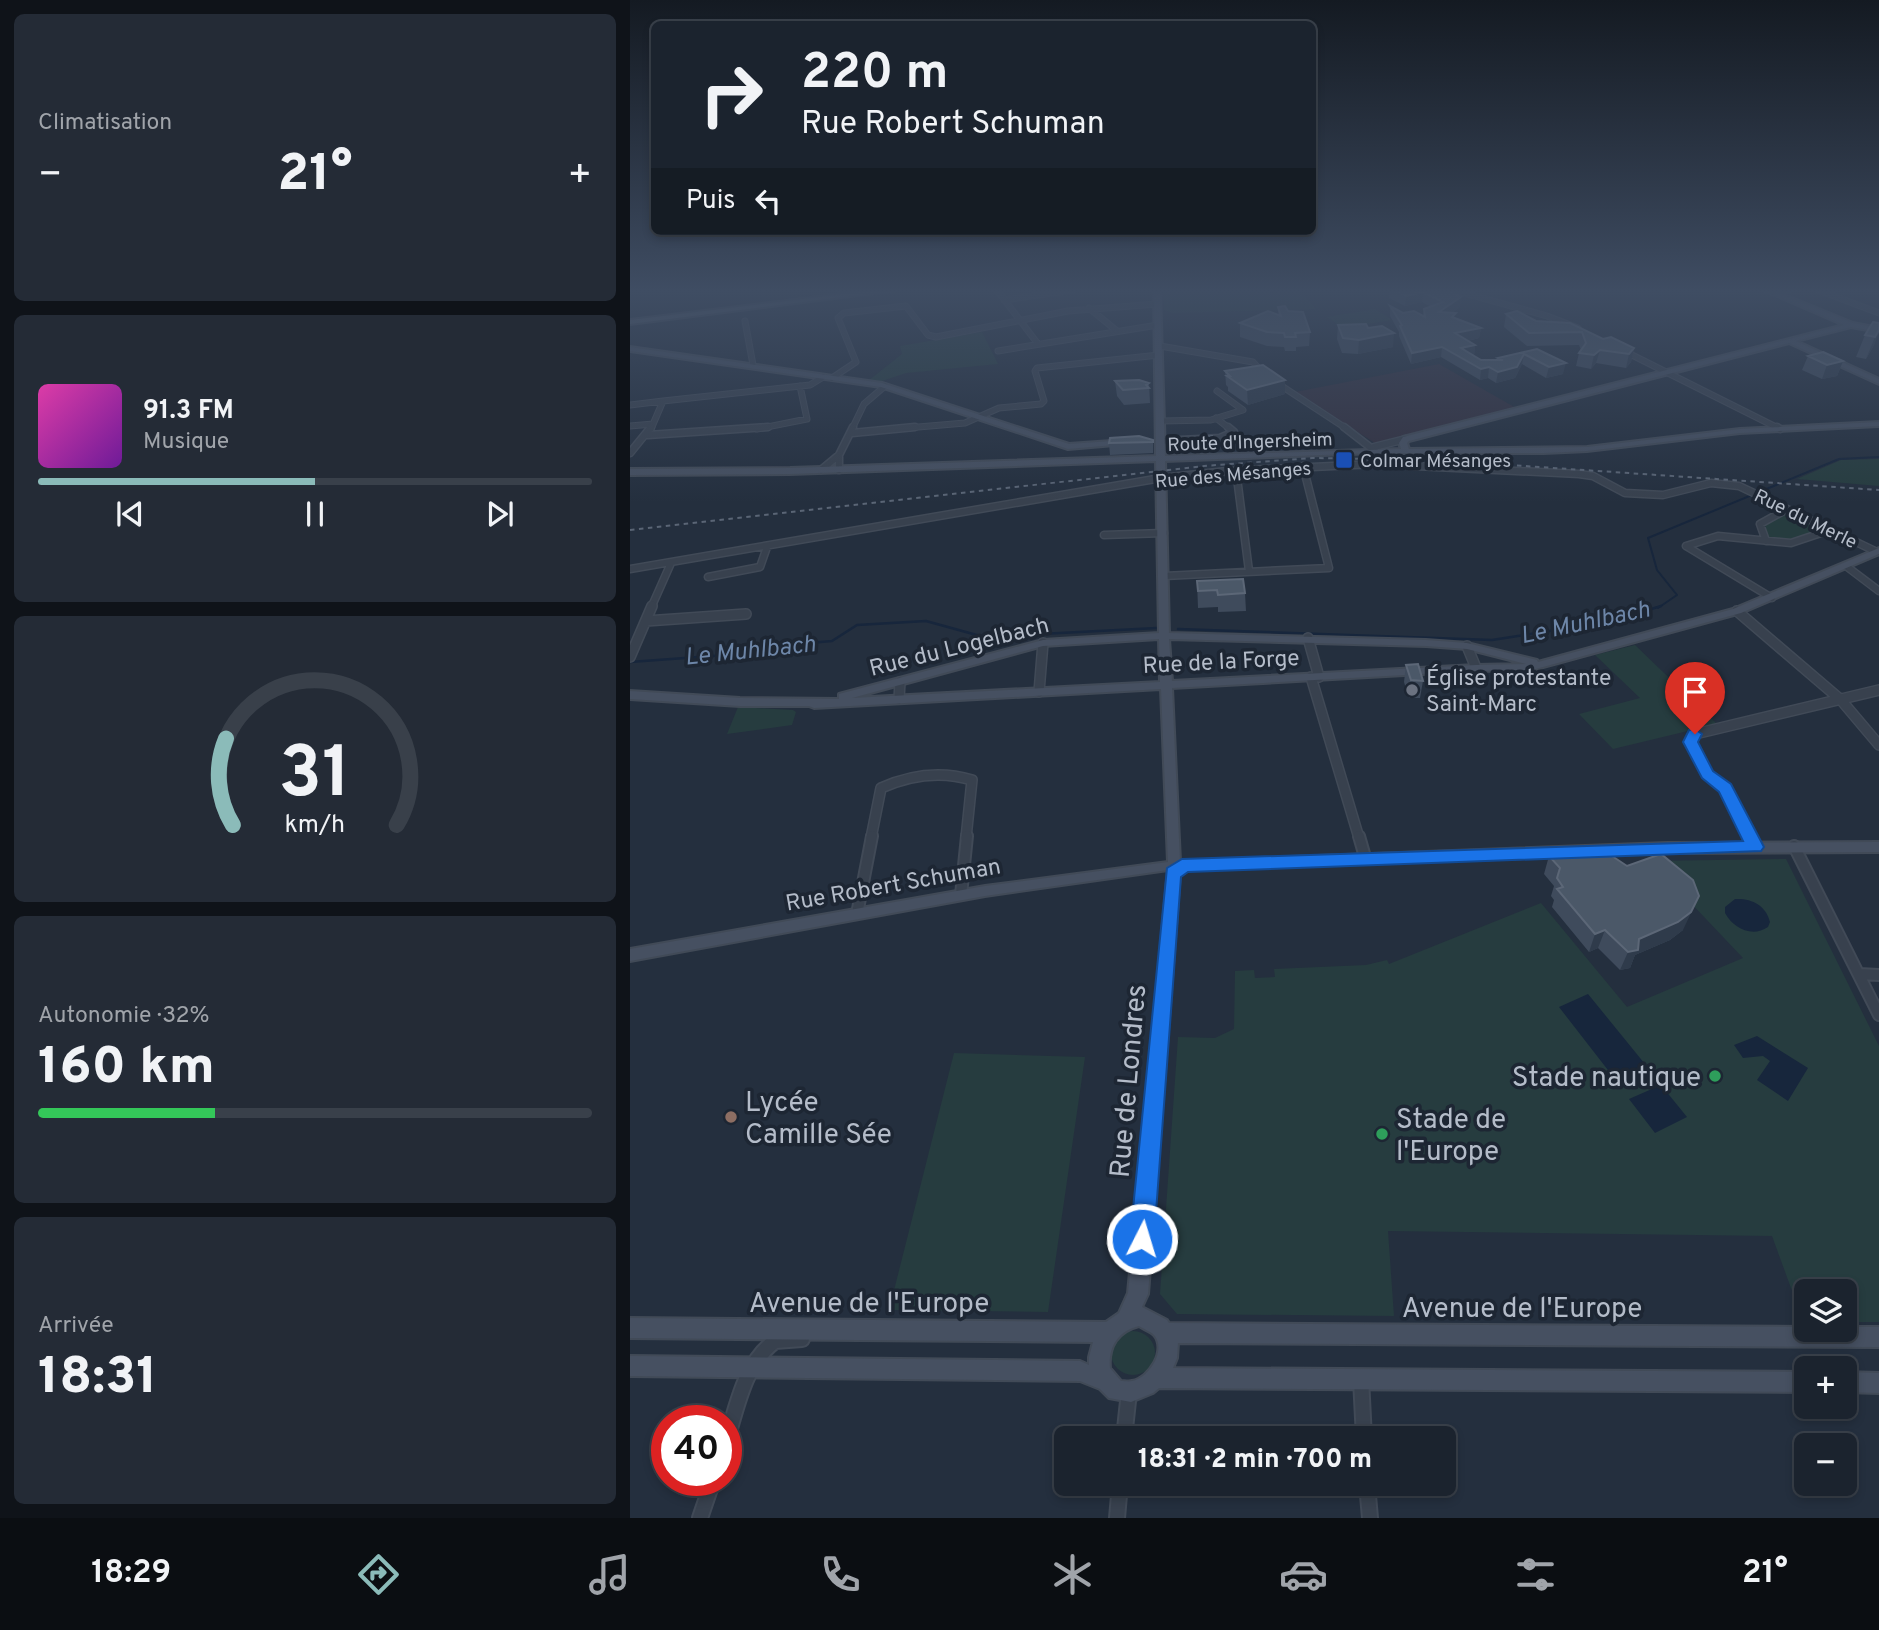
<!DOCTYPE html>
<html lang="fr">
<meta charset="utf-8">
<style>
body{margin:0;font-family:Overpass,sans-serif;background:#242b36;color:#f1f3f6;height:100vh;display:flex;flex-direction:column;font-size:26px;white-space:nowrap}
*{box-sizing:border-box;margin:0}
p{font-size:23px;color:#a0a4aa}
.icon{flex:none;width:38px;height:38px;fill:none;stroke:currentColor;stroke-width:2;stroke-linecap:round;stroke-linejoin:round}
.map{position:relative;flex:1;overflow:hidden}
.panel{display:flex;flex-direction:column;gap:14px;padding:14px;background:#0f1319;width:630px}
.panel>*{flex:none}
.guide{position:absolute;left:21px;top:21px;width:665px;height:214px;border-radius:10px;box-shadow:0 4px 10px #0003,0 0 0 2px #39404a;background:#1b232e;color:#f1f3f6;overflow:hidden}
.fabs{position:absolute;left:1164px;top:1279px;display:grid;gap:14px}
.fabs a{display:grid;place-items:center;width:63px;height:63px;border-radius:10px;background:#1b232e;box-shadow:0 4px 10px #0003,0 0 0 2px #39404a;font-size:35px}
.speed{position:absolute;left:21px;top:1405px;display:flex;gap:14px;font-size:35px;font-weight:700;text-align:center}
.speed>*{display:grid;place-content:center;width:91px;height:91px;border-radius:50%;background:#1b232e;box-shadow:0 4px 10px #0003,0 0 0 2px #39404a;line-height:1}
.speed .limit{border:10px solid #d22;background:#fff;color:#111}
.pin{position:absolute;display:grid;place-items:center;width:60px;height:60px;color:#fff;margin:-72px -30px;border-radius:50% 50% 50% 0;rotate:-45deg;box-shadow:0 0 7px #0007}
.pin .icon{rotate:45deg}
.me{position:absolute;width:77px;margin:-38px;rotate:5deg;stroke-linejoin:round;filter:drop-shadow(0 0 5px #0008)}
.turn{display:flex;align-items:center;gap:24px;height:147px;padding:0 35px;font-size:32px}
.turn .icon{width:91px;height:91px;stroke-width:2.5}
.turn b{display:block;font-size:49px;line-height:60px}
.then{display:flex;align-items:center;height:66px;padding:0 35px;background:#0003;gap:14px;font-size:26px}
.big{font-size:52px;font-weight:800;line-height:1.1}
.panel .tile{flex:1;display:flex;flex-direction:column;justify-content:center;gap:10px;min-width:0;padding:0 24px;border-radius:10px;background:#242b36}
.panel .dial{align-items:center;gap:0}
.dial svg{height:182px;overflow:visible;fill:none;stroke:#39404a;stroke-width:7;stroke-linecap:round;text-anchor:middle}
.dial text{fill:#f1f3f6;stroke:none}
.song{display:flex;align-items:center;gap:21px}
.cover{width:84px;height:84px;border-radius:10px;background:linear-gradient(135deg,hsl(320 70% 55%),hsl(280 70% 35%))}
.played{height:7px;border-radius:4px;background:linear-gradient(90deg,#8bbbb9 50%,#39404a 50%)}
.keys{display:flex;justify-content:space-around;direction:ltr}
.heat{display:flex;justify-content:space-between;align-items:center;font-size:38px;direction:ltr}
.charge{height:10px;border-radius:5px;background:linear-gradient(90deg,#34c759 32%,#39404a 0)}
.trip{position:absolute;left:424px;top:1426px;width:402px;height:70px;border-radius:10px;background:#1b232e;box-shadow:0 4px 10px #0003,0 0 0 2px #39404a;font-weight:800;line-height:70px;text-align:center}
.tabs{display:flex;height:112px;justify-content:space-around;align-items:center;background:#0b0e12;color:#a0a4aa}
.tabs .icon{width:49px;height:49px}
.tabs .on{color:#8bbbb9}
.tabs b{font-size:32px;color:#f1f3f6}
main{display:flex;flex:1;min-height:0}
.map>svg:first-child{display:block}
.medical{fill:#32303f}
.green{fill:#263c3f}
.water{fill:#17263c}
.lines{fill:none;stroke-linecap:round;stroke-linejoin:round}
.stream-far1{stroke:#17263c;stroke-width:2}
.stream{stroke:#17263c;stroke-width:2.5}
.street-far4-casing{stroke:#414a57;stroke-width:7}
.street-far3-casing{stroke:#414a57;stroke-width:9}
.street-far2-casing{stroke:#414a57;stroke-width:12}
.street-far1-casing{stroke:#414a57;stroke-width:14}
.street-casing{stroke:#414a57;stroke-width:18}
.secondary-casing{stroke:#414a57;stroke-width:4}
.primary-casing{stroke:#414a57;stroke-width:4}
.street-far4{stroke:#38414e;stroke-width:5}
.street-far3{stroke:#38414e;stroke-width:6}
.street-far2{stroke:#38414e;stroke-width:9}
.street-far1{stroke:#38414e;stroke-width:10}
.street{stroke:#38414e;stroke-width:14}
.secondary{fill:#465061;fill-rule:evenodd}
.primary{fill:#56606e;fill-rule:evenodd}
.rail{stroke:#5a6575;stroke-width:2;stroke-dasharray:4.5 4.5;stroke-linecap:butt}
.wall{fill:#3f4b5c}
.shaded-wall{fill:#2f3b4b}
.building{fill:#4b5868;stroke:#5c6777;stroke-width:2}
.route{fill:#1a73e8;stroke:#114b97;stroke-width:2}
.transit-dot{fill:#1a4fb4;stroke:#1d2633;stroke-width:2.5}
.worship-dot{fill:#6b7280;stroke:#1d2633;stroke-width:2.5}
.leisure-dot{fill:#2e9e5b;stroke:#1d2633;stroke-width:2.5}
.education-dot{fill:#8d6e63;stroke:#1d2633;stroke-width:2.5}
.labels{text-anchor:middle;stroke-width:7;stroke-linejoin:round;paint-order:stroke}
.far-street-label{font-size:19px;fill:#b4bcc9;stroke:#1d2633}
.far-poi-label{font-size:19px;fill:#b4bcc9;stroke:#1d2633;text-anchor:start}
.street-label{font-size:23px;fill:#b4bcc9;stroke:#1d2633}
.poi-label{font-size:23px;fill:#b4bcc9;stroke:#1d2633;text-anchor:start}
.water-label{font-size:24px;font-style:italic;fill:#6d86a8;stroke:#1d2633}
.near-poi-label{font-size:28px;fill:#b4bcc9;stroke:#1d2633;text-anchor:start}
.near-street-label{font-size:28px;fill:#b4bcc9;stroke:#1d2633}
</style>
<main>
<section class="panel">
<div class="tile"><p>Climatisation</p>
<div class="heat"><a>−</a><b class="big">21°</b><a>+</a></div>
</div>
<div class="tile">
<div class="song"><i class="cover"></i><div><b>91.3 FM</b><p>Musique</p></div></div>
<div class="played"></div>
<div class="keys"><svg class="icon" aria-label="previous" viewBox="0 0 24 24"><path d="M18 5L8 12l10 7zM5 5v14"/></svg><svg class="icon" aria-label="pause" viewBox="0 0 24 24"><path d="M8 5v14M16 5v14"/></svg><svg class="icon" aria-label="next" viewBox="0 0 24 24"><path d="M6 5l10 7-10 7zM19 5v14"/></svg></div>
</div>
<div class="tile dial"><svg viewBox="0 0 100 80">
<path d="M14 69A42 42 0 1 1 86 69"/>
<path d="M14 69A42 42 0 0 1 11 31" stroke="#8bbbb9"/>
<text x="50" y="56" font-size="32" font-weight="700">31</text>
<text x="50" y="72" font-size="11">km/h</text>
</svg></div>
<div class="tile"><p>Autonomie · 32%</p><b class="big">160 km</b><div class="charge"></div></div>
<div class="tile"><p>Arrivée</p><b class="big">18:31</b></div>
</section>
<div class="map">
<svg width="1249" height="1518" viewBox="0 0 1249 1518">
<rect width="100%" height="100%" fill="#242f3e"/>
<path class="medical" d="M809 364 886 408 745 443 665 392Z"/>
<path class="green" d="M534 290H670L686 309 543 313 534 310Z
M745 309 762 320 713 328 697 317Z
M352 332 368 364 276 373 249 382 238 381 272 354 270 346Z
M1249 459V486L1167 479 1211 460Z
M1158 513 1193 529 1192 531 1166 541 1137 537 1135 525Z
M1005 645 1087 724 983 749 949 714 1010 698 965 655Z
M108 707 163 710 166 712 162 725 97 734Z
M1156 859 1249 1046V1322H1215L1214 1292H1176V1321H1173L1142 1236 758 1231 764 1316 547 1314 530 1294 548 1037 585 1038 604 1029 605 971 624 970 625 978 645 977 644 969 736 965 757 960 759 964 911 903 997 1007 1113 958 1021 861Z
M324 1053 455 1057 418 1312 259 1310Z
M481 1353a22 22 0 1 1 44 0a22 22 0 1 1-44 0Z"/>
<path class="water" d="M1105 899C1121 898 1136 905 1140 922L1138 927C1122 938 1103 928 1095 913V907Z
M958 994 1019 1069 988 1083 929 1007Z
M1127 1036 1178 1068 1158 1101 1127 1080 1140 1061 1133 1056 1113 1058 1104 1045Z
M1031 1085 1057 1117 1025 1133 999 1099Z"/>
<g class="lines">
<path class="stream-far1" d="M1028 608 1047 595 1027 570 1018 538 1209 459 1249 457"/>
<path class="stream" d="M548 629 862 640 983 621 1031 606
M0 662 163 650 179 643 202 641 227 625 296 621 354 637 527 628"/>
<defs>
<path id="street-far4" d="M367 290 408 344
M823 290 917 316 948 328
M1137 290 1147 294 1159 290
M1188 290 1249 313
M374 300 443 290
M459 308 487 331
M115 321 123 365
M530 346 623 362 633 373
M992 350 1150 429
M368 351 528 325
M202 378 226 362 208 318 214 313 276 306 298 335 306 337 438 311 527 304
M647 383 717 429
M0 405 33 401
M586 418 600 429
M531 421 581 420 613 410 587 391
M0 426 23 424
M21 429 33 401 180 385 193 377
M127 429 177 419 170 386
M222 429 234 404 255 386
M265 429 335 423 369 408 411 404 414 401 405 371 407 368 529 355"/>
<path id="street-far3" d="M714 427 745 451
M1147 427 1150 429
M222 433 285 427
M18 435 138 427
M531 441 590 438 604 432 598 427
M744 447 776 439
M0 453 21 427
M209 455 223 427
M191 470 209 455V470
M606 470 619 571
M474 535 534 533
M1136 541 1130 524 1157 509
M1056 546 1088 536 1161 543 1200 530
M1056 546 1142 598
M1216 566 1249 591
M0 569 531 478 597 471 745 464 949 474 963 476 995 493 1033 495 1081 483 1109 486 1247 552
M534 576 699 568 673 466
M78 577 130 567 137 547
M21 608 41 563"/>
<path id="street-far2" d="M1107 611 1211 700 1249 745
M16 621 116 614
M678 638 689 677
M837 646 846 668
M0 657 22 606
M681 677 729 838
M409 692 413 643
M269 699 270 682
M241 838 251 788C280 775 312 771 342 780L336 838
M1121 838 1096 788 1077 774 1061 742 1065 734 1249 690"/>
<path id="street-far1" d="M729 836 735 857
M1120 836 1125 847
M1164 846 1249 1015
M331 895 337 836
M227 914 242 836
M1229 974 1249 975"/>
<path id="street" d="M731 1379 734 1438
M494 1438 499 1392
M96 1442C107 1407 114 1364 145 1341L172 1339
M737 1484 740 1518
M70 1518 83 1480
M487 1518 490 1484"/>
<path id="secondary" d="M524 290H530L535 456 771 449 769 443 773 437 1214 325 1145 295 1147 292 1223 323 1249 328V332L1221 327 1166 341 1249 379V384L1159 343 779 441 777 443 779 449 957 447 1110 429 1249 422V426L1110 433 957 451 914 453H745L535 461 539 633 796 640 837 643 907 660 908 662 1103 609 1249 548V554L1111 613 902 670 846 671 542 688 550 861 1037 843 1249 842V852L1037 853 548 870 550 873 518 1294 512 1307 537 1320 539 1323 1176 1327V1330H1214V1327H1249V1347L548 1343 547 1358 543 1368 1176 1372V1392L529 1388 523 1393 501 1402 479 1398 470 1389 450 1381 0 1376V1356L450 1361 459 1365V1357L463 1342 0 1338V1318L476 1322 489 1313 498 1293 538 870 355 896 0 961V949L355 886 538 862 531 689 184 708 179 706H110L0 699V691L110 698 209 699V694L413 640 529 633 526 461 160 474 0 475V469L160 468 526 456ZM529 639 530 682 222 698 413 646ZM539 639 796 646 837 649 896 664 846 665 542 681ZM509 1326C513 1329 520 1331 524 1335 537 1350 519 1378 502 1381 499 1382 494 1381 491 1381L480 1368C478 1347 488 1331 509 1326Z
M0 347 252 383 439 444 496 440 500 442 496 444 438 449 251 387 0 351Z
M1214 1372 1249 1373V1393L1214 1392Z"/>
<path id="primary" d="M246 290H267L0 324V320Z"/>
</defs>
<use href="#street-far4" class="street-far4-casing"/>
<use href="#street-far3" class="street-far3-casing"/>
<use href="#street-far2" class="street-far2-casing"/>
<use href="#street-far1" class="street-far1-casing"/>
<use href="#street" class="street-casing"/>
<use href="#secondary" class="secondary-casing"/>
<use href="#primary" class="primary-casing"/>
<use href="#street-far4" class="street-far4"/>
<use href="#street-far3" class="street-far3"/>
<use href="#street-far2" class="street-far2"/>
<use href="#street-far1" class="street-far1"/>
<use href="#street" class="street"/>
<use href="#secondary" class="secondary"/>
<use href="#primary" class="primary"/>
<path class="rail" d="M0 530 574 466 682 458 806 460 1249 490"/>
</g>
<path class="wall" d="M759 290H817L830 307 822 313 825 318 851 328 849 338 838 341 845 345 844 356 851 360H867L868 358 907 349 933 374 916 378 892 364 885 378 866 383 858 378 850 380 811 357 781 364 769 336V332L760 316V306L773 313 793 316 794 309 801 307 792 302 775 306 759 298Z
M648 307 658 311 680 332 679 346 666 347V351H655L654 347 637 346 610 337V323L648 315Z
M876 314 906 321 940 323 973 339 1004 348 1001 362 996 368 966 363 961 369 946 366 949 353 951 350 949 345 897 346 874 327Z
M1249 323 1244 345 1236 359 1226 357 1235 335Z
M708 325 738 328 763 347 728 354 712 353 707 339Z
M1178 356 1213 361 1207 376 1192 379 1172 370Z
M595 371 655 380V394L618 405 598 391V387L596 385Z
M485 381 519 383 520 403 494 405 487 396Z
M572 437 583 444V452H573Z
M523 440V453L480 455 479 443Z
M567 581 615 593 616 611 588 612V607L568 608Z
M776 665 793 681 790 698H779L774 682Z
M919 856 1053 930 1040 940 1005 955 1000 968 990 970 968 948 959 952 922 907 924 900 921 896 924 886 914 874Z"/>
<path class="shaded-wall" d="M793 292 792 302 775 306 776 296Z
M831 297 830 307 808 322 809 312Z
M851 328 849 338 824 344 825 333Z
M1249 330V333L1244 345 1236 359 1245 337Z
M764 333 763 347 728 354 729 340Z
M845 345 844 356 831 348Z
M812 347 811 357 781 364 782 353Z
M1004 348 1001 362 996 368 999 354Z
M970 350 966 363 961 369 964 355Z
M894 354 892 364 885 378 866 383 868 372Z
M1213 361 1207 376 1192 379 1197 365Z
M936 363 933 374 916 378 919 367Z
M859 367 858 378 850 380 851 369Z
M655 380V394L618 405 617 390Z
M1069 896 1053 930 1040 940 1005 955 1000 968 990 970 998 952 1009 939Z
M975 930 968 948 959 952 965 934Z"/>
<path class="building" d="M764 290H817L831 297 809 312 826 313 822 317 851 328 825 333 845 345 831 348 851 360H873L868 358 907 349 936 363 919 367 894 354 887 367 868 372 859 367 851 369 812 347 782 353 770 326 772 325 760 306 773 313 784 311 795 317 794 309 813 302 793 292 776 296Z
M655 306 658 311 673 312 680 332 665 333 666 337H655L654 333 637 332 610 323 638 311 651 316 648 307Z
M887 311 906 321 940 323 973 339 981 337 1004 348 999 354 970 350 964 355 949 353 956 343 952 332 899 333 876 314Z
M1243 322 1249 323V330L1245 337 1235 335Z
M736 324 738 328 752 326 764 333 729 340 713 338 708 325Z
M1193 352 1213 361 1197 365 1178 356Z
M633 365 655 380 617 390 597 376H600L595 371Z
M509 380 519 383 516 385 519 388 493 390 485 381Z
M509 436 523 440V442L479 443 480 438Z
M582 436 583 444H573L572 437Z
M613 579 615 593 588 595 587 590 568 591 567 581Z
M788 664 793 681 781 680 776 665Z
M979 854 997 866 1031 854 1063 880 1069 896 1061 912 1048 922 1009 939 1008 950 998 952 975 930 965 934 927 889 933 887 927 878 930 868 919 856Z"/>
<linearGradient id="sky" x2="0" y2="1"><stop stop-color="#141a22"/><stop offset="0.58" stop-color="#3f4d63"/><stop offset="1" stop-color="#3f4d63" stop-opacity="0"/></linearGradient>
<rect width="1249" height="502" fill="url(#sky)"/>
<path class="route" d="M1065 729 1072 734 1068 742 1083 771 1101 784 1134 847 1131 851 558 872 551 877 524 1239 521 1247 512 1251 504 1247 500 1239 537 868 552 859 1113 841 1089 792 1072 778 1053 742 1059 730Z"/>
<rect class="transit-dot" x="705" y="451" width="18" height="18" rx="3.5"/>
<circle class="worship-dot" cx="782" cy="690" r="7"/>
<g class="leisure-dot">
<circle cx="1085" cy="1076" r="7"/>
<circle cx="752" cy="1134" r="7"/>
</g>
<circle class="education-dot" cx="101" cy="1117" r="7"/>
<g class="labels">
<g class="far-street-label">
<text transform="translate(620 441) rotate(-2)" y="7">Route d'Ingersheim</text>
<text transform="translate(603 474) rotate(-5)" y="7">Rue des Mésanges</text>
<text transform="translate(1176 518) rotate(26)" y="7">Rue du Merle</text>
</g>
<g class="far-poi-label">
<text x="730" y="467">Colmar Mésanges</text>
</g>
<g class="street-label">
<text transform="translate(329 646) rotate(-14)" y="8">Rue du Logelbach</text>
<text transform="translate(591 661) rotate(-3)" y="8">Rue de la Forge</text>
<text transform="translate(263 884) rotate(-10)" y="8">Rue Robert Schuman</text>
</g>
<g class="poi-label">
<text x="796" y="685">Église protestante<tspan x="796" dy="26">Saint-Marc</tspan></text>
</g>
<g class="water-label">
<text transform="translate(955 622) rotate(-12)" y="8">Le Muhlbach</text>
<text transform="translate(120 650) rotate(-6)" y="8">Le Muhlbach</text>
</g>
<g class="near-poi-label">
<text x="1071" y="1086" text-anchor="end">Stade nautique</text>
<text x="115" y="1111">Lycée<tspan x="115" dy="32">Camille Sée</tspan></text>
<text x="766" y="1128">Stade de<tspan x="766" dy="32">l'Europe</tspan></text>
</g>
<g class="near-street-label">
<text transform="translate(497 1081) rotate(-85)" y="10">Rue de Londres</text>
<text x="239" y="1312">Avenue de l'Europe</text>
<text x="892" y="1317">Avenue de l'Europe</text>
</g>
</g>
</svg>
<div class="fabs">
<a><svg class="icon" aria-label="layers" viewBox="0 0 24 24"><path d="M12 4l9 5-9 5-9-5zM3 14l9 5 9-5"/></svg></a>
<a>+</a>
<a>−</a>
</div>
<div class="speed"><div class="limit">40</div></div>
<div class="pin" style="left:1065px;top:734px;background:#d93025"><svg class="icon" aria-label="arrive" viewBox="0 0 24 24"><path d="M6 21V4h12l-3 4 3 4H6"/></svg></div>
<svg class="me" style="left:512px;top:1239px" viewBox="-20 -20 40 40"><circle r="17" fill="#1a73e8" stroke="#fff" stroke-width="3"/><path d="M0-11L8 9 0 5-8 9z" fill="#fff"/></svg>
<div class="trip">18:31 · 2 min · 700 m</div>
<div class="guide">
<div class="turn"><svg class="icon" aria-label="right" viewBox="0 0 24 24"><path d="M7 20v-9h11M14 6l5 5-5 5"/></svg><div><b>220 m</b>Rue Robert Schuman</div></div>
<div class="then">Puis<svg class="icon" aria-label="left" viewBox="0 0 24 24"><path d="M17 20v-9H6M10 6l-5 5 5 5"/></svg></div>
</div>
</div>
</main>
<nav class="tabs">
<b>18:29</b>
<svg class="icon on" aria-label="directions" viewBox="0 0 24 24"><path d="M12 3l9 9-9 9-9-9zM9 14v-3h6M13 9l2 2-2 2"/></svg>
<svg class="icon" aria-label="music" viewBox="0 0 24 24"><path d="M9 18V5l10-2v13"/><circle cx="6" cy="18" r="3"/><circle cx="16" cy="16" r="3"/></svg>
<svg class="icon" aria-label="phone" viewBox="0 0 24 24"><path d="M5 4h4l2 5-3 2q2 4 5 5l2-3 5 2v4C11 20 4 13 5 4z"/></svg>
<svg class="icon" aria-label="climate" viewBox="0 0 24 24"><path d="M12 3v18M4 7l16 10M4 17L20 7"/></svg>
<svg class="icon" aria-label="car" viewBox="0 0 24 24"><path d="M5 17H2v-5l4-1 3-4h7l3 4 3 1v5h-3M9 17h6M6 11h13"/><circle cx="7" cy="17" r="2"/><circle cx="17" cy="17" r="2"/></svg>
<svg class="icon" aria-label="filters" viewBox="0 0 24 24"><path d="M4 7h16M4 17h16"/><circle cx="9" cy="7" r="2"/><circle cx="15" cy="17" r="2"/></svg>
<b>21°</b>
</nav>
